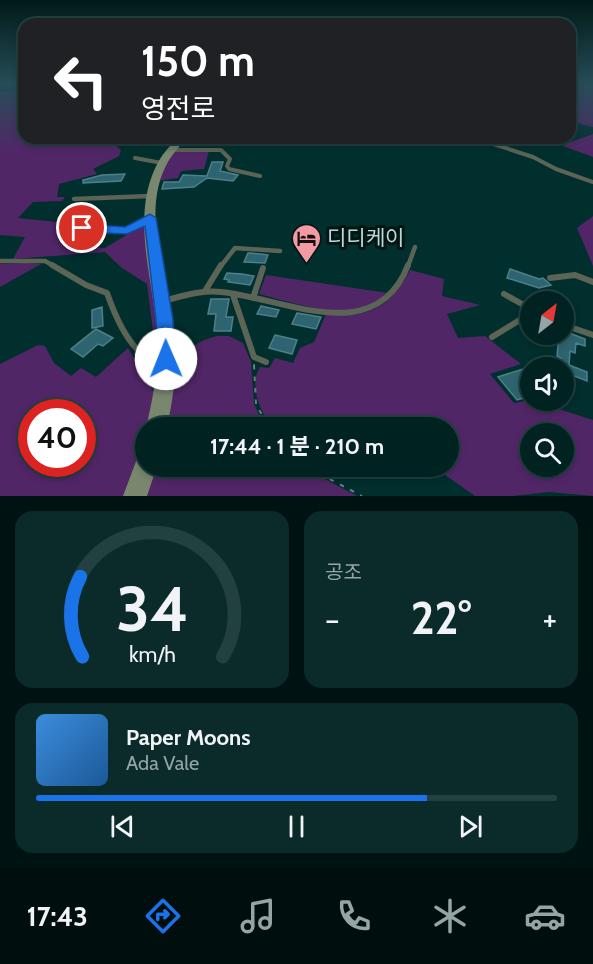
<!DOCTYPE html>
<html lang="ko">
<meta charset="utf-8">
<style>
body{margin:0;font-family:Cabin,"Noto Sans KR",sans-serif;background:#0a2b2a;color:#f1f3f6;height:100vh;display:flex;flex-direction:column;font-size:22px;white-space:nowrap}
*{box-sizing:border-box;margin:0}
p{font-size:20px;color:#95a4a5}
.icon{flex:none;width:33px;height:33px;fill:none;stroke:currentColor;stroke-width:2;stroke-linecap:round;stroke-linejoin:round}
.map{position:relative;height:496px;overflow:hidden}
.panel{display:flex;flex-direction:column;gap:15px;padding:15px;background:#001313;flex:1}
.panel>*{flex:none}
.guide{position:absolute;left:18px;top:18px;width:558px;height:126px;border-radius:18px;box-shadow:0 3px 9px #0003,0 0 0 2px #224040;background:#202124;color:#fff;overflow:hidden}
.needle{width:39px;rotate:31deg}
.buttons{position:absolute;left:520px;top:291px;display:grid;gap:12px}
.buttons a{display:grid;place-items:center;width:54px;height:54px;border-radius:50%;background:#002322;box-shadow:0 3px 9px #0003,0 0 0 2px #224040;font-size:30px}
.speed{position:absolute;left:18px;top:399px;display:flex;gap:12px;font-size:30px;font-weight:700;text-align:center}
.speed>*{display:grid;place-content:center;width:78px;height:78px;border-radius:50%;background:#002322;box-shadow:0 3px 9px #0003,0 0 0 2px #224040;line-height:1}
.speed .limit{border:9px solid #d22;background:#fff;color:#111}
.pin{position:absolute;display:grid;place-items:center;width:51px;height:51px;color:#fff;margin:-26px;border:3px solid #fff;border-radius:50%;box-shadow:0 2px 6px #0007}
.me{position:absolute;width:66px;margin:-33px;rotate:359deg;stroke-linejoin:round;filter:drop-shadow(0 0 4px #0008)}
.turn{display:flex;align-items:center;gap:21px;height:126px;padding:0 24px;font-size:27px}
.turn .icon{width:78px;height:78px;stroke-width:2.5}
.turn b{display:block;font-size:42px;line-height:51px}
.big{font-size:45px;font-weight:700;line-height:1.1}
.panel .tile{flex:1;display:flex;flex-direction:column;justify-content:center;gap:9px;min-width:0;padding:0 21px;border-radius:18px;background:#0a2b2a}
.panel .dial{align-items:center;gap:0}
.dial svg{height:156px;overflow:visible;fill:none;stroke:#224040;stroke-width:7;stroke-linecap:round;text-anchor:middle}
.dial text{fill:#f1f3f6;stroke:none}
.song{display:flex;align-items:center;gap:18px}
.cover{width:72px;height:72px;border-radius:9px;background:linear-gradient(135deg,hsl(210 70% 55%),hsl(210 70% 35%))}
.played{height:6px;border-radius:3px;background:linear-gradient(90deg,#1a73e8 75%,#224040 75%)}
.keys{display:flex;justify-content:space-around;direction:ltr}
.heat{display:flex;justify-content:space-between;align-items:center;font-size:33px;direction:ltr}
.panel .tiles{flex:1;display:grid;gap:15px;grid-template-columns:1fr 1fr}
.tile:last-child{grid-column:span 2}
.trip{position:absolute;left:135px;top:417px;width:324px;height:60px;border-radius:30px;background:#002322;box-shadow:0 3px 9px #0003,0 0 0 2px #224040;font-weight:700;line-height:60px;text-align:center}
.menu{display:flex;height:96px;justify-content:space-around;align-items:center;background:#000e0e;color:#95a4a5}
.menu .icon{width:42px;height:42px}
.menu .current{color:#1a73e8}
.menu b{font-size:27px;color:#f1f3f6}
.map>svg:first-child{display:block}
.green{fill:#512667;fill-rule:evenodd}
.building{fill:#2e646f;stroke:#4c818c;stroke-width:1.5}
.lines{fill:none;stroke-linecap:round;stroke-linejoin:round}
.path-far1{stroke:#5d8281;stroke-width:1.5;stroke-dasharray:1.5 2;stroke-linecap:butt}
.path{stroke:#5d8281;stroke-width:2;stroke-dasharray:4.5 7;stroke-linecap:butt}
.lane-far2{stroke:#5b6455;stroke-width:4}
.lane-far1{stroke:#5b6455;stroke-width:4.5}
.lane{stroke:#5b6455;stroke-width:6}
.secondary{fill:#78876e;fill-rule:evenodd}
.route{fill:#1a73e8;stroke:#114b97;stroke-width:1.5}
.labels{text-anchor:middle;stroke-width:6;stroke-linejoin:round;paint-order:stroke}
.poi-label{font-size:21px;fill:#bdd8d7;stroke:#001514;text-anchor:start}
</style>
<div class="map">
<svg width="593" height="496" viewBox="0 0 593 496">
<rect width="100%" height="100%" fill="#002f2e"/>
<path class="green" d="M570 84H593V127L570 121Z
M24 89V138H121L117 147 121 150 119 156 93 169 97 174 59 184 57 197H65L62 201 33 202 18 218 77 224 62 240 68 241 64 246 105 248 146 223 159 323 153 331 147 284 122 268 105 252 13 259 25 237 0 235V92Z
M593 134V157L563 146 565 144Z
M180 151H209L204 169 181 171 178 178 157 181 172 152Z
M593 216V266L577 228Z
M26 263 41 264 0 287V264Z
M410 270 444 279 442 296 480 305 447 314 458 338 485 336 521 364 490 374 514 403 530 400 593 420V496L549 492 513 496H475L445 475 412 467 448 466V428L271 427C261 411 248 386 260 367L269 368 275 358 293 363 300 348 314 342 326 314C369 318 389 309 410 270ZM531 434H564V466H531Z
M266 275 388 293C354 326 299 304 259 294Z
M217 336H229L243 343 251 362 254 404 265 427 163 428C170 385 167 349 217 336Z
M38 345 45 346 54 363 71 376 81 368 96 377 128 348 155 394 138 463 127 496H0V364ZM32 412H82V464H32Z
M152 466 307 467 319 476 357 496H143Z"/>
<path class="building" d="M212 162H223L220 171 238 175 233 181 207 178 194 187 162 189 164 182H179L183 175 207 176Z
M125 174 121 181 83 183V180L102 175Z
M248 253 261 254 268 255 265 263 244 262Z
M510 269 539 279 543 278 551 285 539 288 507 278Z
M227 273 242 274 254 276 250 285 228 282 229 280 224 279Z
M211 299H229L226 317H233L231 331H214L216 314H208Z
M261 306 279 310 276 317 257 314Z
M102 307 103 326 92 328V310Z
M297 313 321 317 316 329 292 324Z
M96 329 113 338 103 346 98 344 83 357 71 349Z
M564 331 585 339V346L576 343 575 353 570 351 569 365 587 372V381L564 372V368H560L561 358 557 356 559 334H564Z
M275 335 297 340 292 354 269 348Z
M523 369 531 378V392L522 395 524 398 517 400 498 377Z"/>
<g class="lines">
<path class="path-far1" d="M254 364V367"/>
<path class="path" d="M254 365 256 404 269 428
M311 466 320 474 362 496"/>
<path class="lane-far2" d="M475 138 533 157 556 169 593 182
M172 150H221L230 159 227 166 229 169 260 176
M135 158 162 163"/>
<path class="lane-far1" d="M74 199 150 196
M66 240 78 229 127 231 149 218
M0 261H45L54 266
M221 266 235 248 280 251
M408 266 415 247"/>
<path class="lane" d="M52 265 86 285 107 293C113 310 124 336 137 349 144 356 155 357 164 359
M550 278 575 275 593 282
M205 291 221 265
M504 294 531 309
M233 295 254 357 266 362
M253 298 263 268
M163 301C183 296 200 290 221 292 284 298 376 349 408 265
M564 325 593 335
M492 337 531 313"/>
<path class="secondary" d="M177 138H186C181 145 174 152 169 160 138 212 169 281 175 336 178 367 173 398 167 428H146C153 398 159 367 157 336 154 278 128 213 160 159 164 152 171 145 177 138Z
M146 453V466H157L147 496H123L138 456Z"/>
</g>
<linearGradient id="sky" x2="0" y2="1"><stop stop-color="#001a19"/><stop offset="0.55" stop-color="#264d57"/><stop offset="1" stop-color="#264d57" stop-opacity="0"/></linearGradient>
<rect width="593" height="153" fill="url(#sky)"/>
<path class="route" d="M150 214 156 218 173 320 175 359 172 364 166 366 159 364 157 359 156 320 145 226 127 234 82 232 76 228 82 224 125 227Z"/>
<defs>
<symbol id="hotel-pin" viewBox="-11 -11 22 30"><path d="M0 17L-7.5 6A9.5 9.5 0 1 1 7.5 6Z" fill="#f49aa4" stroke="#001514"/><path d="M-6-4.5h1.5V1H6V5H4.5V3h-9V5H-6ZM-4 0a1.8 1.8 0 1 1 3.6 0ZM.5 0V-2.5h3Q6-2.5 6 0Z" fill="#111"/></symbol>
</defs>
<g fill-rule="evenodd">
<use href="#hotel-pin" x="290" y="222" width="33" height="45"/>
</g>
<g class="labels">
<g class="poi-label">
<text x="327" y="245">디디케이</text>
</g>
</g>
</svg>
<div class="buttons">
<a><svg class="needle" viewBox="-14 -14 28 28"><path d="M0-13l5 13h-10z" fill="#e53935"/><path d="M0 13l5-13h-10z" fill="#95a4a5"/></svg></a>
<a><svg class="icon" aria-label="sound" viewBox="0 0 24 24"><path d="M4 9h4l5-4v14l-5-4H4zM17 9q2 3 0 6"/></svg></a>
<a><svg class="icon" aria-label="search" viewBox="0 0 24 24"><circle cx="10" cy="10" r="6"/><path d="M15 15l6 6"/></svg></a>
</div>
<div class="speed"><div class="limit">40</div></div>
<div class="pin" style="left:82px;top:228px;background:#d93025"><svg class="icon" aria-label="arrive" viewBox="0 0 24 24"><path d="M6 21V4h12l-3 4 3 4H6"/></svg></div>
<svg class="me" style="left:166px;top:359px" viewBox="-20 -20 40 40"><circle r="19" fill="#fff"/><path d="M0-13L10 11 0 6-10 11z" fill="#1a73e8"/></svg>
<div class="trip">17:44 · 1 분 · 210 m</div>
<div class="guide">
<div class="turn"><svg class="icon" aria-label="left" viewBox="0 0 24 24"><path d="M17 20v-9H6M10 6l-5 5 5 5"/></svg><div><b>150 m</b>영전로</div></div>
</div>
</div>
<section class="panel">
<div class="tiles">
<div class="tile dial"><svg viewBox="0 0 100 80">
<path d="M14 69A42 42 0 1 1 86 69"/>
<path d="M14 69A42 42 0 0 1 13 28" stroke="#1a73e8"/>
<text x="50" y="56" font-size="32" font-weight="700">34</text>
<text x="50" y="72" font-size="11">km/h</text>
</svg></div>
<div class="tile"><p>공조</p>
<div class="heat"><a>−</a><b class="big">22°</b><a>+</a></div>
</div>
<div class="tile">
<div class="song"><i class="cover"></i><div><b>Paper Moons</b><p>Ada Vale</p></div></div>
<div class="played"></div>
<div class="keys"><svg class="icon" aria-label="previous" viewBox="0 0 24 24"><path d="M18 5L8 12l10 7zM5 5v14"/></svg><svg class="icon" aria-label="pause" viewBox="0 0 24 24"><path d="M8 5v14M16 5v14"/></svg><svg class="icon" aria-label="next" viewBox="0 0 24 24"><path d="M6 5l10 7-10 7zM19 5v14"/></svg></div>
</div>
</div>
</section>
<nav class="menu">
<b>17:43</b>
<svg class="icon current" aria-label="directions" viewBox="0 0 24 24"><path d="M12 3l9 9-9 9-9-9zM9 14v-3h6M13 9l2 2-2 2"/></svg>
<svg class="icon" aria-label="music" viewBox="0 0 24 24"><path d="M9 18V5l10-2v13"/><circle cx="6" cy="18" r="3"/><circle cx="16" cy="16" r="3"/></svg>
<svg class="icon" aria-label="phone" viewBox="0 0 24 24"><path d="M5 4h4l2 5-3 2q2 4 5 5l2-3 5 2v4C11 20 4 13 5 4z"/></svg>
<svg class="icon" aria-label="climate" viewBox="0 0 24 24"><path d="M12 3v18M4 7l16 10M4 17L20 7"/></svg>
<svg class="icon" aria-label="car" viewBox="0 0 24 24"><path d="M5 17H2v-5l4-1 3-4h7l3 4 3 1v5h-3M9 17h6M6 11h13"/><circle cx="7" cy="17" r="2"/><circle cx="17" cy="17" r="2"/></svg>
</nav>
